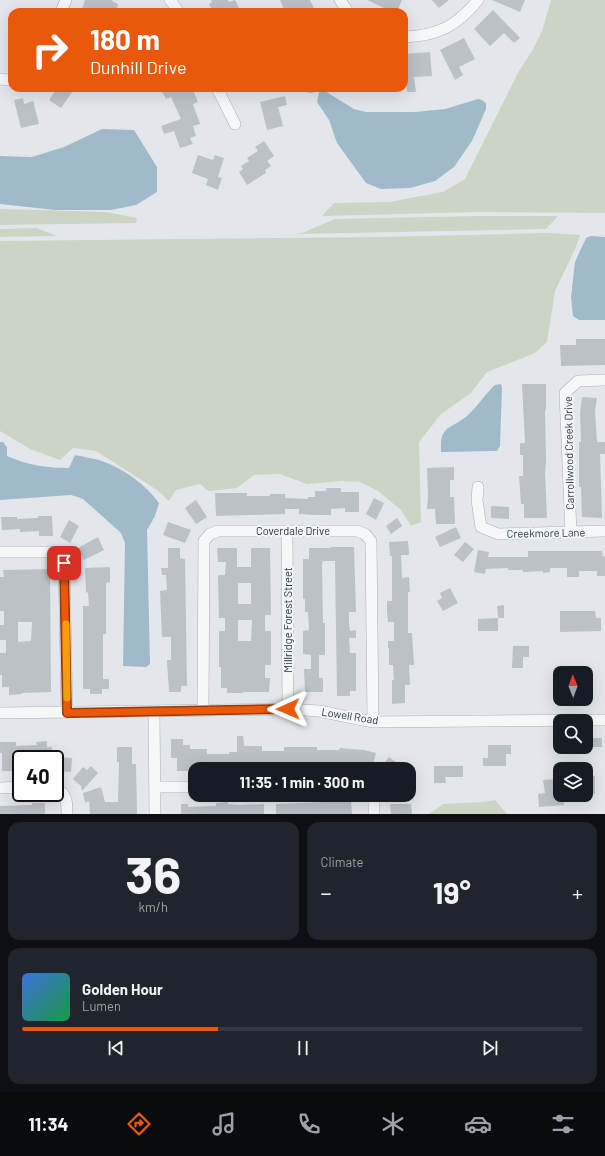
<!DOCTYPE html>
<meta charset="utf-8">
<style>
body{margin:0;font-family:Barlow,sans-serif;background:#20242c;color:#f1f3f6;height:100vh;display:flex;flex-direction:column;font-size:15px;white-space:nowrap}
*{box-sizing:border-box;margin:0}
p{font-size:13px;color:#9ea1a6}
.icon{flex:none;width:22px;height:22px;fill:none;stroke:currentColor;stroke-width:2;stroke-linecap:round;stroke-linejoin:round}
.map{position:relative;height:814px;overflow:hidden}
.side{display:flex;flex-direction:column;gap:8px;padding:8px;background:#0d0f14;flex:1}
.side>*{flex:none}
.hud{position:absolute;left:8px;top:8px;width:400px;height:84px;border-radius:12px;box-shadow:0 4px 16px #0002;background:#ea580c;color:#fff;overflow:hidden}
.needle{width:26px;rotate:359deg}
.controls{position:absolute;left:553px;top:666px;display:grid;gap:8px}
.controls a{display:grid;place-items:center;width:40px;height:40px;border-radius:8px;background:#171b24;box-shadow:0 4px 16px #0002;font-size:20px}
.speed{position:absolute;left:12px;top:750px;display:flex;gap:8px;font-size:20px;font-weight:700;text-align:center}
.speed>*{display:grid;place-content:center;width:52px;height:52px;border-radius:50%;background:#171b24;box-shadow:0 4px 16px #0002;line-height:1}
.speed .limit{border:2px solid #111;border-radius:6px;background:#fff;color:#111}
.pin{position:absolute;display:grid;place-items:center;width:34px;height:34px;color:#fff;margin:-17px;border-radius:8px;box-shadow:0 2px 6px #0006}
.me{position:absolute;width:44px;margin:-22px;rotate:269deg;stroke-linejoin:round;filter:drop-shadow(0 0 3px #0008)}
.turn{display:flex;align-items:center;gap:14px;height:84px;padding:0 16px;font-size:18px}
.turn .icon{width:52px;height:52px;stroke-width:2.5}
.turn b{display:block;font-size:28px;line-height:34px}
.big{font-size:30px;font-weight:700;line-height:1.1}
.side .tile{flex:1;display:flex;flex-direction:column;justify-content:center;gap:6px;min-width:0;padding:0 14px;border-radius:12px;background:#20242c}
.side .dial{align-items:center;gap:0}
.dial b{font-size:52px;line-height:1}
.song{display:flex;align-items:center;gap:12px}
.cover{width:48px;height:48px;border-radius:6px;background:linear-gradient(135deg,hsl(220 70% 55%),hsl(140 70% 35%))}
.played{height:4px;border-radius:2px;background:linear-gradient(90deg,#ea580c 35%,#363941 35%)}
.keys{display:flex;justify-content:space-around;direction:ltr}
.heat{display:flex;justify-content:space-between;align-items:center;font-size:22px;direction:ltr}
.side .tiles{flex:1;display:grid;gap:8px;grid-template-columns:1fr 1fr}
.tile:last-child{grid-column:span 2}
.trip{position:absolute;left:188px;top:762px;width:228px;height:40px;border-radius:12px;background:#171b24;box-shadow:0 4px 16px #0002;font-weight:700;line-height:40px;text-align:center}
.tab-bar{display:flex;height:64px;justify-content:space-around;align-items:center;background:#090b0e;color:#9ea1a6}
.tab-bar .icon{width:28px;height:28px}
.tab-bar .active{color:#ea580c}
.tab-bar b{font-size:18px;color:#f1f3f6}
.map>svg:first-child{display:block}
.green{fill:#cbd4c5}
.water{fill:#a0bac9}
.building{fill:#bbc1c7;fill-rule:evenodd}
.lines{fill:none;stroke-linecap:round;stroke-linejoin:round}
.minor-casing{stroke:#a8afb5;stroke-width:12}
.minor{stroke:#f6f7f9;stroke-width:11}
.route-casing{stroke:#983908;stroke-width:10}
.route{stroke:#ea580c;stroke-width:7}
.slow{stroke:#f59e0b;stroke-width:7}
.labels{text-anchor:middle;stroke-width:4;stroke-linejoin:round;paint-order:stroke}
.street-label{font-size:11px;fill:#2c3742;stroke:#f3f6f8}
</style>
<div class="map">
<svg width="605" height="814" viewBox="0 0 605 814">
<rect width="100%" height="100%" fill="#e3e7eb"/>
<path class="green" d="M551 0H605V213L479 212 322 216 334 203 389 202 443 192 465 179 519 71 532 51 542 31Z
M0 209 106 212 137 218 136 223 0 225Z
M479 216H558L546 229 293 234 302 233 335 219Z
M36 228 57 236 0 237V229Z
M548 233 580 235 576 247 555 291 547 342 535 353 487 372 471 393 441 414 419 442 421 522 411 526 401 510 378 491 360 482 342 481 307 484 280 474 254 475 237 488 208 491 200 484 176 490 169 501 157 490 96 451 73 448 60 460 30 449 0 431V241L381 237Z
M495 800 507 814H429L443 804 483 802Z"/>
<path class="water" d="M303 88H320L354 109 366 112H415L445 109 478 99 482 100 486 103V109L472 141 454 167 435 181 410 188 381 189 366 183 337 143 329 120 317 102 319 92 316 91C312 94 308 93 304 91Z
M102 129 134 130 157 167V192L136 205 111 210H55L0 204V156L32 157 64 147Z
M591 236 605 237V320H579L573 316 571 297 575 262 586 238Z
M501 384 502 388 500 446 497 451 441 452C441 445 440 437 445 431 449 426 462 421 468 415 478 406 485 394 495 385Z
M0 442H3L7 447V456C27 465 47 468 69 468L75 455C83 457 93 458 102 461 124 469 145 484 159 503L155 516 147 530 150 664 146 667 123 666 125 543 121 533 83 499 71 495 0 500Z"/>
<path class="building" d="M85 0H113L112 1 118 4 116 12H81Z
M211 0H228L229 2 235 0 240 10 235 12H213L209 4 212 2Z
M280 0H310L316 12H285Z
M367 0H402L397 12H382L384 8Z
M432 0H449L439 8Z
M492 0H525L520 12Z
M493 10 520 38 514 43 504 33 490 46 474 29Z
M464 38 475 59 459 67 463 75 455 80 440 50Z
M430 52 432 76 414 77 416 92H407L404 54Z
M57 88H75L61 108 49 100Z
M160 88H192L198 102 193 104 200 124 193 126 196 136 190 138 193 144 180 148 174 131 164 134 161 126 181 119 171 97 166 99Z
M285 96 287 105 278 107 283 126 267 130 260 102Z
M23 98 24 104 33 101 39 124 21 128 14 100Z
M264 141 274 156 267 161 271 166 265 170 266 173 247 185 239 172 243 169 241 166 249 161 247 158 258 151 255 147Z
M198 155 213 160 215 155 224 158 218 177 222 178 218 190 206 185 208 179 192 173Z
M576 339H605V365L561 366 560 345H576Z
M522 384H546V410H545L546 461 545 473 547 518H524V504H521L519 476H523V455H520V443H525Z
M582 397 597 398 595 411 597 442H605V454H600L602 518 582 517 581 487H579V442H581L580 413Z
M454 467V480H450V497H454L455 524H436L435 509H427L428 497 427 468Z
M326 488H341V492H359V512H345V508L331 509V515H315L299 514V509H285V514L216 516 215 493H247V496H270V494H285V498L308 499V497H315V491H326Z
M374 498 384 503 376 520 366 514Z
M196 500 207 517 196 524 185 508Z
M491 506 509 507V519L491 518Z
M38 516H52L53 536H39V531L20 532V529L2 530 1 517H17V519L38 518Z
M397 518 402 526 391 534 386 526Z
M69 520 79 526 70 543 60 537Z
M168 522 191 530 185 543 163 535Z
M456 527 461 538 440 547 435 537Z
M98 537 104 550 84 560 78 548Z
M408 541 409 555H401L402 578 409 577 410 592H408V633H412L414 665H409L410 685H405V703L392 704V680H394L393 665H389V648H388V641H394V622H388L387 612V601H392V556H390L389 542Z
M465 542 474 549 463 562 454 555Z
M330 547H354L356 612H349V623L350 631 356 630V638H349L350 653H356V691H350V696H337L335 561H323L322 564 323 623H325V655H319V678H323V692H305L304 669H311V655L303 654V631L309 630 308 612H305V599H303V559H309V548H330Z
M168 548H180V558L185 559 187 686H181V692H169L167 660H171V637H162L160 591 167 590 166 575H162L161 568H168Z
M217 548H237V567H251V548H270L271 615H265V631H271V665H265V678H270L269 692H243V693H227V688H221V667H219V631H225V618H219L218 575H225L226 562H218ZM238 583H251V604H238ZM238 620H252L251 641H238Z
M478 550 489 552 488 557H528V551H602L603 557 605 556V576H597V571H579V577H567V568H550V572L543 573V571L523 572V570H508V568L486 569 485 574 474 572Z
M110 567V582L106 583V634H103V679H109V689H102V694H90V689H83V606H89L88 592 86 593 85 568Z
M50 569 51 692 22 693V694L9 695V687H2V675H0V653H6V640H0V625H4V611H0V577H4L3 570ZM18 622H32L31 641 18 642Z
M450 588 458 603 443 611 437 601 442 598 440 593Z
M504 605V618H498L497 606Z
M560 611H595L596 618H601V631L560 632Z
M498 618V631H478V619Z
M513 646H529V657H523V668H512Z
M237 736H243L244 746H262V751H284V747H317V750H339L340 748 364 750 376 753 372 769 349 764V769H303V765L280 766V769H229V765H215V766L190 767V771H177V758H171V739H183V745H190V749H207V754H229V752H237Z
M586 738H602V747H586Z
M47 741V747H52V759H21V765H15V771H2V753H0V742H16V746L37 745 36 742Z
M488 745H511V754H506V766H483V758H488Z
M117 747H132V764H136L137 814H90L89 801 85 803 83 793 101 787 105 802H118L119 762H117Z
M57 757 72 758 71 772 56 771Z
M389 757 405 769H379Z
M91 766 98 773 82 791 81 786 73 779 83 767 87 770Z
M434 766H463V777H445L446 783H434Z
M589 776H595V794L586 793V782H589Z
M560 779V795H563L564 805 539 807 538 794 545 793 543 780Z
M351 801 352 814H276V804Z
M228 802V804L240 805 264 804V814H181V804H188V807L216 806V803Z
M32 803H45V814H0V806L32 805Z
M390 804H411L412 814H391Z"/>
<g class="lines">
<defs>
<path id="minor" d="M170 0 179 12
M340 0 348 12
M61 12 66 0
M404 37C437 36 457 26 478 0
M0 79 7 80 12 79
M217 88 235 124
M478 487 477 500 481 527 498 534 605 531
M287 531 288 709
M571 532 565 393 578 381 605 380
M0 552H51L59 556 64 563 67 713
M203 711 204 541 210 534 218 531H357L365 534 371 541 373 722
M154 712 155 814
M0 713 288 709 319 711 373 722 605 720
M155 787H195
M0 788 21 787
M55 788C67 793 67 802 67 814
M371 795 374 802V814"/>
</defs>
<use href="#minor" class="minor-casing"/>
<use href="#minor" class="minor"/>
</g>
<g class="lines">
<defs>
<path id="route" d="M64 563 67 713 288 709"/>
</defs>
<use href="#route" class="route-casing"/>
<use href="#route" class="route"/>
<path class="slow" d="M66 624 67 698"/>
</g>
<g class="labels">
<g class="street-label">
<text transform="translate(569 453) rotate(-91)" y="4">Carrollwood Creek Drive</text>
<text x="293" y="535">Coverdale Drive</text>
<text transform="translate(546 533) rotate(-1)" y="4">Creekmore Lane</text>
<text transform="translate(288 620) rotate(-90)" y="4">Millridge Forest Street</text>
<text transform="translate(350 716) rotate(9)" y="4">Lowell Road</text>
</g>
</g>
</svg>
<div class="controls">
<a><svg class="needle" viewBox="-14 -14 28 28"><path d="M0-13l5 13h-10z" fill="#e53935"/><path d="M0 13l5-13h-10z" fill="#9ea1a6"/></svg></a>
<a><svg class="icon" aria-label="search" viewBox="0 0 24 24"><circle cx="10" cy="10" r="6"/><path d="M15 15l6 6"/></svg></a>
<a><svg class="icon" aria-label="layers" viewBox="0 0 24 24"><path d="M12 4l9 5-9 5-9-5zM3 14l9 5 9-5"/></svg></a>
</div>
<div class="speed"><div class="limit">40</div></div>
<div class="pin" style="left:64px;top:563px;background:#d93025"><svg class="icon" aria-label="arrive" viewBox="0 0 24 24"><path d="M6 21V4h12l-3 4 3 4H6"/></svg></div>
<svg class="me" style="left:288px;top:709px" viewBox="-20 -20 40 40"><path d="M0-17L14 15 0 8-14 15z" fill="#ea580c" stroke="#fff" stroke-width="4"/></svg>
<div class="trip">11:35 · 1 min · 300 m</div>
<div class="hud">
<div class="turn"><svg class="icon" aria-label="right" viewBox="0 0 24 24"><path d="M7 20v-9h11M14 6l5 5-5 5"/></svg><div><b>180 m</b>Dunhill Drive</div></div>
</div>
</div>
<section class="side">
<div class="tiles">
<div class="tile dial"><b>36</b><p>km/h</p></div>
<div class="tile"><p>Climate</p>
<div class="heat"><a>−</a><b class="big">19°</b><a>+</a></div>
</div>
<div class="tile">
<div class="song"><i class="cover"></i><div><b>Golden Hour</b><p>Lumen</p></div></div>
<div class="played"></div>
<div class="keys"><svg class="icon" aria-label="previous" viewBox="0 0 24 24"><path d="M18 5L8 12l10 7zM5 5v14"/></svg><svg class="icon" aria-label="pause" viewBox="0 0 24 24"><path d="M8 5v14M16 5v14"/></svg><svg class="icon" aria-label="next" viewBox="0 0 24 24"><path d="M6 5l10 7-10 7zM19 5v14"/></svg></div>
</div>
</div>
</section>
<nav class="tab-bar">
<b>11:34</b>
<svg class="icon active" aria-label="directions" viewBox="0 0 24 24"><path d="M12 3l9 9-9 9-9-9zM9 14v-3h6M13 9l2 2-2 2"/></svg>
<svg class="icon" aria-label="music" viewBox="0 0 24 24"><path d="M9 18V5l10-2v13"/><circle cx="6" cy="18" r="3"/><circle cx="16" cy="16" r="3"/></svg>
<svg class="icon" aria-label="phone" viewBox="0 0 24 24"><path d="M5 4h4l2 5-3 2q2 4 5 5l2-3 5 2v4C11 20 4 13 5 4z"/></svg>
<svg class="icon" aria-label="climate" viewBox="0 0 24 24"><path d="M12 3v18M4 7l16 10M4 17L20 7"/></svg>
<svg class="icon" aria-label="car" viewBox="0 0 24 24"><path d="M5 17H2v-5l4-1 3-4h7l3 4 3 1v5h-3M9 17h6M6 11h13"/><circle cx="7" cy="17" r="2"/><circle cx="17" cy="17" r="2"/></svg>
<svg class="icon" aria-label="filters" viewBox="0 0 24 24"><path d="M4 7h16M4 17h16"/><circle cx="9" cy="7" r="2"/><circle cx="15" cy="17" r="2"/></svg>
</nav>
